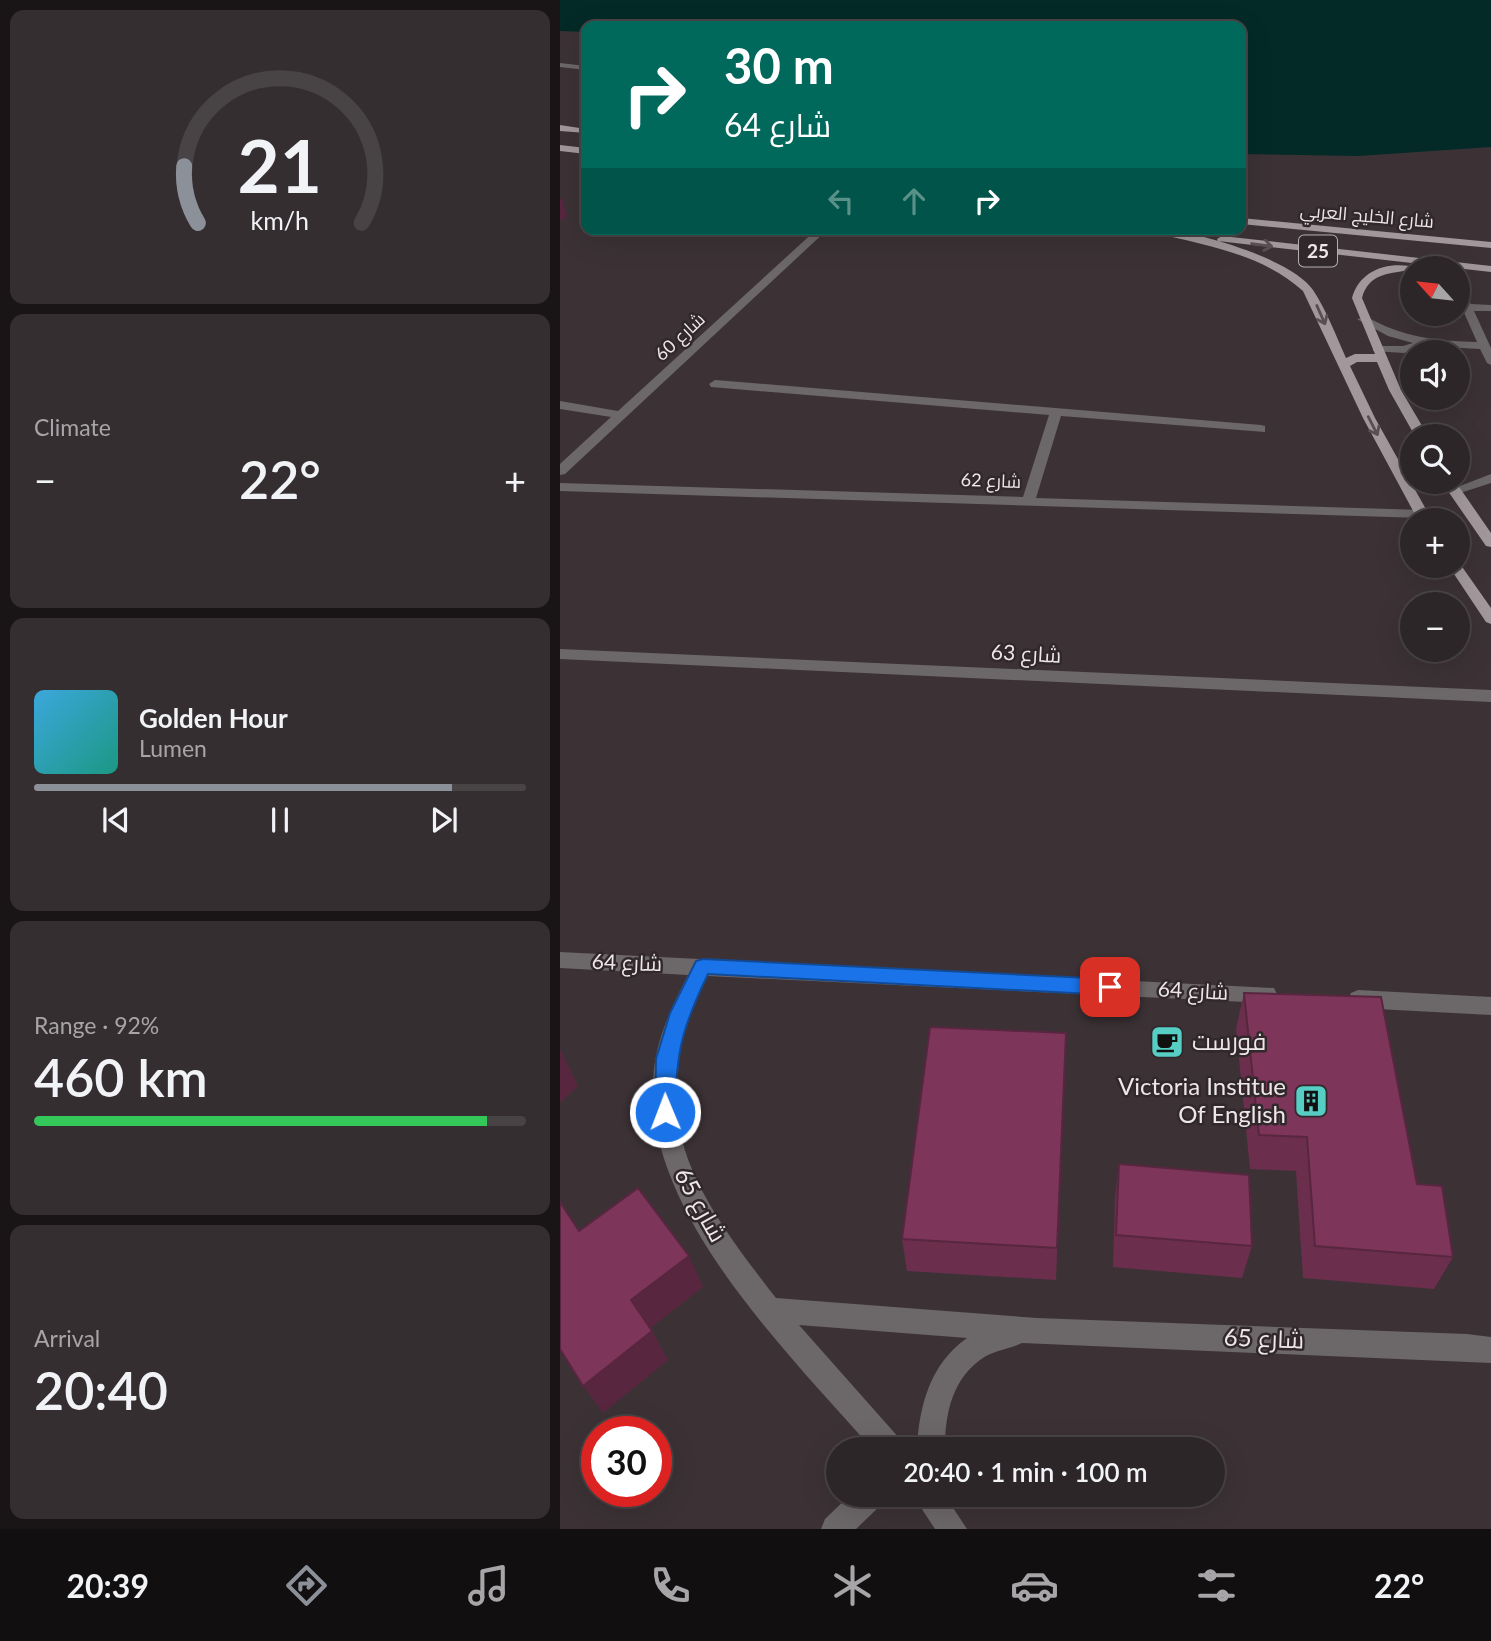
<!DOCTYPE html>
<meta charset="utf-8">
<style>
body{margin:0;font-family:Lato,Cairo,sans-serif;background:#352e30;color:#f1f3f6;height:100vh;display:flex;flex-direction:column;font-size:26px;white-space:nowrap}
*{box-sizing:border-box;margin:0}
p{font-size:23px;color:#a7a5a8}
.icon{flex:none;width:38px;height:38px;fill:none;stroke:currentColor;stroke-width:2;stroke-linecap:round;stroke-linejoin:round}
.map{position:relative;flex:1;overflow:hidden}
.sheet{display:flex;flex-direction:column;gap:10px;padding:10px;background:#191516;width:560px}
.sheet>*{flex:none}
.hud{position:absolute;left:21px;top:21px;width:665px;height:214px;border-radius:14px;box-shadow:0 7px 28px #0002,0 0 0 2px #484345;background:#00695c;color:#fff;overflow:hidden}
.needle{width:46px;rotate:297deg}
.buttons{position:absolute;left:840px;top:256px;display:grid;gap:14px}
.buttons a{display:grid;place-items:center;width:70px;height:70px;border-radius:50%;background:#2d2628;box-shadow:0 7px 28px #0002,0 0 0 2px #484345;font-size:35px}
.speed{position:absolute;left:21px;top:1416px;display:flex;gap:14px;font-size:35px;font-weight:700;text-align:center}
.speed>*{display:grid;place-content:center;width:91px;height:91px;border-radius:50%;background:#2d2628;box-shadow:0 7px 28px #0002,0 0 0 2px #484345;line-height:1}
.speed .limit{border:10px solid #d22;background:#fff;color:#111}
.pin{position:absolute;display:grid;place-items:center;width:60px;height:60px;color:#fff;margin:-30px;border-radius:14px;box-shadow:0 4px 10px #0006}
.me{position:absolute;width:77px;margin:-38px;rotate:359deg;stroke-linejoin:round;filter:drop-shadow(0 0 5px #0008)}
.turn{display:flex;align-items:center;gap:24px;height:147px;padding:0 28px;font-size:32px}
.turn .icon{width:91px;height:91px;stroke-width:2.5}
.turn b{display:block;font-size:49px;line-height:60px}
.lanes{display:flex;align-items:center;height:66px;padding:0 28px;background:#0003;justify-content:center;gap:35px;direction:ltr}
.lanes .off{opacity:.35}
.big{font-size:52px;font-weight:600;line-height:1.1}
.sheet .card{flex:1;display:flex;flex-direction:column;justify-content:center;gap:10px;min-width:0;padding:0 24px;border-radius:14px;background:#352e30}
.sheet .dial{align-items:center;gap:0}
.dial svg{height:182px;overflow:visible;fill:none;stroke:#484345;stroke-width:7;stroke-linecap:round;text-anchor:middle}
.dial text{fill:#f1f3f6;stroke:none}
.song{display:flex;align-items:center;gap:21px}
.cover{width:84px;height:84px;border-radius:10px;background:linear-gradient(135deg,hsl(200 70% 55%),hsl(170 70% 35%))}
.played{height:7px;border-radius:4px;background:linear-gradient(90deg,#8c9099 85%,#484345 85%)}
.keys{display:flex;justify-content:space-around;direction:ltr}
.heat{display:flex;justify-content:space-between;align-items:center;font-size:38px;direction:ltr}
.charge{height:10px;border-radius:5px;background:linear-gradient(90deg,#34c759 92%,#484345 0)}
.trip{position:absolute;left:266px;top:1437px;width:399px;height:70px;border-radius:35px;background:#2d2628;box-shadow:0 7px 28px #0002,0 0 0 2px #484345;font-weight:600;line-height:70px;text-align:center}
.tabs{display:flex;height:112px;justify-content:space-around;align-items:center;background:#120f10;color:#a7a5a8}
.tabs .icon{width:49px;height:49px}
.tabs .selected{color:#8c9099}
.tabs b{font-size:32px;color:#f1f3f6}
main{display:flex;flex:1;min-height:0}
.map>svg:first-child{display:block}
.water{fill:#032a27}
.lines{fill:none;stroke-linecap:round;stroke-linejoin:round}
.minor{fill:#6c6769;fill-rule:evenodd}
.major{fill:#a2989c;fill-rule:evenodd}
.wall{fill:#6c2e4d}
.shaded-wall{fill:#58263f}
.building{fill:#7d365a;stroke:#58263f;stroke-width:2}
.oneway{stroke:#594f53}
.route{fill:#1a73e8;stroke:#114b97;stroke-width:2}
.labels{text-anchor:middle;stroke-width:5;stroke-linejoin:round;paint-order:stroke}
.far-street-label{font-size:18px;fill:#ede7e9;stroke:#31282c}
.shield{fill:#31282c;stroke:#b5aeb0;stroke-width:2}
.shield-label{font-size:19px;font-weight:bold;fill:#ede7e9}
.street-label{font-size:21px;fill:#ede7e9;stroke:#31282c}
.near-poi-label{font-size:24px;fill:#ede7e9;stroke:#31282c;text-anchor:start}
.near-street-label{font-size:24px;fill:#ede7e9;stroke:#31282c}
</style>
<main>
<section class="sheet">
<div class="card dial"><svg viewBox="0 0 100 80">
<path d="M14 69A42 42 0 1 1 86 69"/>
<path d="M14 69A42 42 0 0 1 8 44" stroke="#8c9099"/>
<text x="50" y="56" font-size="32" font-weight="700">21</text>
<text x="50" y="72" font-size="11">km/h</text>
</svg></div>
<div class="card"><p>Climate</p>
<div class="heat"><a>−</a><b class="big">22°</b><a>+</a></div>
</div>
<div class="card">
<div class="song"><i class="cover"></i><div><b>Golden Hour</b><p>Lumen</p></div></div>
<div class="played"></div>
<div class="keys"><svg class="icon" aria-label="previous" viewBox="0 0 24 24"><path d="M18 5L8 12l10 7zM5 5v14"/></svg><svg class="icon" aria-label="pause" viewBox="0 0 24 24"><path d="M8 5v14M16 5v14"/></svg><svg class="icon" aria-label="next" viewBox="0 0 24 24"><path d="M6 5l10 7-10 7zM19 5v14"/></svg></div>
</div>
<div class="card"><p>Range · 92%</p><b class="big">460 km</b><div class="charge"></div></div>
<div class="card"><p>Arrival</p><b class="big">20:40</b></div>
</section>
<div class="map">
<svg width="931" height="1529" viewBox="0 0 931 1529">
<rect width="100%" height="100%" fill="#3c3236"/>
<path class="water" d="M0 0H931V147L798 156 681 154V26H432L388 22 363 26H26V32L0 31Z"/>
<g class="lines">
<path class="minor" d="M0 63 26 66V70L0 67Z
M257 229H268L5 474 0 475V464L51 417 0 409V401L58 411Z
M901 291 905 292 911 304 931 305V311H914L931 348V365L927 363 920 349 866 346 844 353 813 351V347L817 346H843L853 343 828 336 797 319 807 317C842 337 877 341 917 342L898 299V292Z
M155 380 701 425 705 426V432L501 416 476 498 862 510 869 514 862 518 0 491V483L463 497 489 415 151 387 149 384Z
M931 474V483L894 495 887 491Z
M0 649 931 690V702L0 659Z
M0 952 714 988 717 994 714 1000 707 1003 148 976C78 1111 131 1189 216 1298L477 1318 907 1334 931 1337V1363L462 1343C451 1348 437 1350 426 1356 392 1377 385 1413 385 1449H357C359 1406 370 1364 407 1338L239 1325 340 1439 344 1449H312C228 1352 77 1207 94 1069 98 1035 113 1004 128 975L0 968Z
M798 990 931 997V1015L798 1008 791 1005 788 999 791 993Z
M291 1494H326L322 1504 296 1529H261L265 1519Z
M352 1494H384L407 1529H375Z"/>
<path class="major" d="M0 125 26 129V133L0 131Z
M0 145 26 148V154L0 151Z
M681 218 931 242V248L681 224Z
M595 229C631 229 733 259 753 290 767 311 776 336 786 358L795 354H815L792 298C799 272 824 262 850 266V270C828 274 809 273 802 298L841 390 868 436H855L829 390 817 362H797L790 366 815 418 872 520H858L803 418 743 291C702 254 648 246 596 233Z
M662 236 931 266V272L658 241 657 239Z
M881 481H895L931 533V547L926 546Z
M898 561 931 608V624L926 622 888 565H898Z"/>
</g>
<path class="wall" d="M684 993 857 1184 893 1257 874 1289 743 1278 736 1171 690 1169 676 1029Z
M506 1033 496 1280 347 1271 342 1239Z
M559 1164 692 1246 682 1278 553 1267 555 1198Z"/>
<path class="shaded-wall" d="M2 198 7 216 0 221V199Z
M0 1051H1L18 1086 0 1103Z
M129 1256 143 1287 88 1330 71 1300Z
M92 1331 108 1360 43 1413 23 1386Z"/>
<path class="building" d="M684 993 821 997 857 1184 882 1186 893 1257 755 1246 747 1137 699 1135Z
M370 1027 506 1033 497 1248 342 1239Z
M559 1164 689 1175 692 1246 556 1235Z
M78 1188 129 1256 71 1300 92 1331 23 1386 0 1349V1202L19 1231Z"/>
<defs><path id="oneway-shaft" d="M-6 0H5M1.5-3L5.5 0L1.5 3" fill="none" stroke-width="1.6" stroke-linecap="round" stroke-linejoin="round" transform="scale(1.75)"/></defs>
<g class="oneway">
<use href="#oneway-shaft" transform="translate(702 245) rotate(8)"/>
<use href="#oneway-shaft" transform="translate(761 315) rotate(66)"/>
<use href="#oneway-shaft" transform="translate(813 426) rotate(63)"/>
</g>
<path class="route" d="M143 959 550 979 557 981 560 987 557 992 550 995 148 974C122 1028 116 1052 115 1112L112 1118 105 1121 98 1118 95 1112 96 1059 110 1013 136 961Z"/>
<defs>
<symbol id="cafe-square" viewBox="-11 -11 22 22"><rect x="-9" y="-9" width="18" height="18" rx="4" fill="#56cec4" stroke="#31282c"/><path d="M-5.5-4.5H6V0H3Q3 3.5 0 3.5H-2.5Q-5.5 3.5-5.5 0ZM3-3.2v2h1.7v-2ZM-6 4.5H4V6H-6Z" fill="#111"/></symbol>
<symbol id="building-square" viewBox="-11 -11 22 22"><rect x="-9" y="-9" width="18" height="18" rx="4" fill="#56cec4" stroke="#31282c"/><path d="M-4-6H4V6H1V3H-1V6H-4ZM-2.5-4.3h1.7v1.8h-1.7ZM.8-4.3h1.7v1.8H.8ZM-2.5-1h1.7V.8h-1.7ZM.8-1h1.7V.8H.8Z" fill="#111"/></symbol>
</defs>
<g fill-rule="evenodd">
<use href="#cafe-square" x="588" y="1023" width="38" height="38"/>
<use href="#building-square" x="732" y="1082" width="38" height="38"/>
</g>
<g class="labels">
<g class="far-street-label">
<text transform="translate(807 216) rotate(5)" y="6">شارع الخليج العربي</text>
<text transform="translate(120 337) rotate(-43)" y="6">شارع 60</text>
<text transform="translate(431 481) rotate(2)" y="6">شارع 62</text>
</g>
<rect class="shield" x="739" y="235.5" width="38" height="31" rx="5"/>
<g class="shield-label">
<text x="758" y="258">25</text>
</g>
<g class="street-label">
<text transform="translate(466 654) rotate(3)" y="7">شارع 63</text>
<text transform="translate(67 963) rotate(2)" y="7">شارع 64</text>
<text transform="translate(633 991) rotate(3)" y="7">شارع 64</text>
</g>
<g class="near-poi-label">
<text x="632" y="1050">فورست</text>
<text x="726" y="1095" text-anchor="end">Victoria Institue<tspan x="726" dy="28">Of English</tspan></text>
</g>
<g class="near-street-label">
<text transform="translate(140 1205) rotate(61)" y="8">شارع 65</text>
<text transform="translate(704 1339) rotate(2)" y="8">شارع 65</text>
</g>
</g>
</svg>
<div class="buttons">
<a><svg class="needle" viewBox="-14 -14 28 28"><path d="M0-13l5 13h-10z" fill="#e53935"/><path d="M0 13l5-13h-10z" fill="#a7a5a8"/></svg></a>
<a><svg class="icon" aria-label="sound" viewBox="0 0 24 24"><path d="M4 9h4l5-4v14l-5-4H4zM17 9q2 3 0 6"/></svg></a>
<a><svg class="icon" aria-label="search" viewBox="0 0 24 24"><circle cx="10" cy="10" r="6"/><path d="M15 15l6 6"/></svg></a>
<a>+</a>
<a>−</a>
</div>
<div class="speed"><div class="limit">30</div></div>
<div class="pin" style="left:550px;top:987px;background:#d93025"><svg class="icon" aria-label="arrive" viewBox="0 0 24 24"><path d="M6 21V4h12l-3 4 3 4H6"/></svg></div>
<svg class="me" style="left:105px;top:1112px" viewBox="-20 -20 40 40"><circle r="17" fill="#1a73e8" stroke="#fff" stroke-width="3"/><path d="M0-11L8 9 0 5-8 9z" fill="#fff"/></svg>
<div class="trip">20:40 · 1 min · 100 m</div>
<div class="hud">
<div class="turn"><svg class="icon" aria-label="right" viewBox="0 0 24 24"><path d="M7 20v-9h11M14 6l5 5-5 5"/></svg><div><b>30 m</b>شارع 64</div></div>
<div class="lanes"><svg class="icon off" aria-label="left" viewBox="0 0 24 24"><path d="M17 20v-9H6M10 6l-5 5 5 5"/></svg><svg class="icon off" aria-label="ahead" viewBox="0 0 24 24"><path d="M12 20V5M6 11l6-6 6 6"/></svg><svg class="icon" aria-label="right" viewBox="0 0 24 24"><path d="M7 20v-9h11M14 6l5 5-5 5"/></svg></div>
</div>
</div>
</main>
<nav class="tabs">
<b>20:39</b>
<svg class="icon selected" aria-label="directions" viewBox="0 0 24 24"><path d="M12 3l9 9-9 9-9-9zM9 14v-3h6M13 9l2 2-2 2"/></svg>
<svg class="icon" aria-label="music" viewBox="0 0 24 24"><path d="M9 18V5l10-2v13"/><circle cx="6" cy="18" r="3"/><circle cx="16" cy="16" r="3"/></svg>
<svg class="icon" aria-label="phone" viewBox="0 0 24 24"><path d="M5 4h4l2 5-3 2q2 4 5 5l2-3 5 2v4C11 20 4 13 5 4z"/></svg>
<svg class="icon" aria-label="climate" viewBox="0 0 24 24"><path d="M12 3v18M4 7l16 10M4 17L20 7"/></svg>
<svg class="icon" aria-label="car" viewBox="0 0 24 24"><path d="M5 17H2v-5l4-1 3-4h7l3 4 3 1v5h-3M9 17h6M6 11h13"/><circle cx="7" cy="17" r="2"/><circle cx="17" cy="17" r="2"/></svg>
<svg class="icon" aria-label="filters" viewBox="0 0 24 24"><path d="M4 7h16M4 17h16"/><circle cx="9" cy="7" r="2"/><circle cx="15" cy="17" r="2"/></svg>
<b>22°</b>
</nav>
